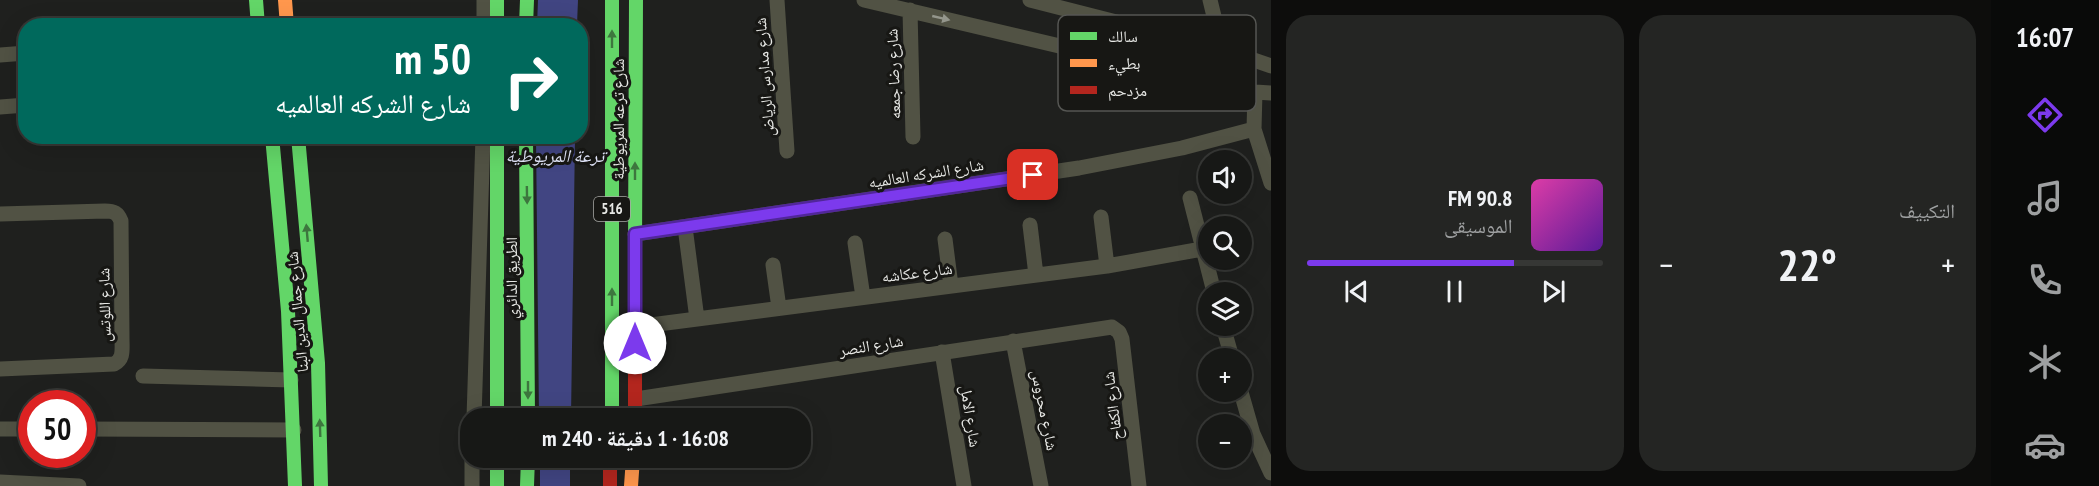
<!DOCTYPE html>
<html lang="ar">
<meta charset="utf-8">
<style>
body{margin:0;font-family:"PT Sans Narrow","Noto Naskh Arabic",sans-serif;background:#242523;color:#f1f3f6;direction:rtl;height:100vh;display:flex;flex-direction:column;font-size:22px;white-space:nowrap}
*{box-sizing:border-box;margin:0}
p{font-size:20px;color:#9ea0a1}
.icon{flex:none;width:33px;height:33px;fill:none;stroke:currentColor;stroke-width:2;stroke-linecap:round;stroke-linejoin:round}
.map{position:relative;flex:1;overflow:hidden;direction:ltr}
.details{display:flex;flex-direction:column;gap:15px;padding:15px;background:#0d0d0c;width:720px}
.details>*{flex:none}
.hud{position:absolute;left:18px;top:18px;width:570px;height:126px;border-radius:24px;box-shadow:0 6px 24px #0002,0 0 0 2px #363735;direction:rtl;background:#00695c;color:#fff;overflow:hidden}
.fabs{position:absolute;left:1198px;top:150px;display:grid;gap:12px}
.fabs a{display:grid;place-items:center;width:54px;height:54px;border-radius:50%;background:#171816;box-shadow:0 6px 24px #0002,0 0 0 2px #363735;font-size:30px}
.speed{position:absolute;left:18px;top:390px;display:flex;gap:12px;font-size:30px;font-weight:700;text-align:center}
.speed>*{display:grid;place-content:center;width:78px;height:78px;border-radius:50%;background:#171816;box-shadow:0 6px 24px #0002,0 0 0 2px #363735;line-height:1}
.speed .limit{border:9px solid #d22;background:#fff;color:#111}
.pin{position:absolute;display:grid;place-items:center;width:51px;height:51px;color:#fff;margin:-26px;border-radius:12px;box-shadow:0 3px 9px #0006}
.me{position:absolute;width:66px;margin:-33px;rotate:0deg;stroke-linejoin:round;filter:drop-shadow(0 0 4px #0008)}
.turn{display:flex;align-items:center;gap:21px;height:126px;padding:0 18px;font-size:27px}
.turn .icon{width:78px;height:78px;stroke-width:2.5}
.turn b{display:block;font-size:42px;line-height:51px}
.big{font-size:45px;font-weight:700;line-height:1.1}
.details .widget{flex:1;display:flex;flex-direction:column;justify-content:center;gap:9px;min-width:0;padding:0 21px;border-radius:24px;background:#242523}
.song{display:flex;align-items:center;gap:18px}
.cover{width:72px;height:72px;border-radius:9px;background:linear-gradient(135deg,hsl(320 70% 55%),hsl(270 70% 35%))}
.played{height:6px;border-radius:3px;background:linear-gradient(90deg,#7c3aed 70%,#363735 70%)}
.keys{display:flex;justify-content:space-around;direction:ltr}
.heat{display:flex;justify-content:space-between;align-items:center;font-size:33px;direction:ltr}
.details .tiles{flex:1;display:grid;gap:15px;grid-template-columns:repeat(2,1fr)}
.trip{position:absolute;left:460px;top:408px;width:351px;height:60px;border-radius:24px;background:#171816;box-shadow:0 6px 24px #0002,0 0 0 2px #363735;font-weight:700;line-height:60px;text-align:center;direction:rtl}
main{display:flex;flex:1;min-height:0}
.menu{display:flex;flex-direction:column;width:108px;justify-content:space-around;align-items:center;background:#090a09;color:#9ea0a1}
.menu .icon{width:42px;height:42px}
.menu .selected{color:#7c3aed}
.menu b{font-size:27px;color:#f1f3f6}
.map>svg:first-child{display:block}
.water{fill:#414582}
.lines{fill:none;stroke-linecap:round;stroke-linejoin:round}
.street{stroke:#515244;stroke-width:15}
.fast{stroke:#63d668;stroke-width:14}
.slow{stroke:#ff974d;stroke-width:14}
.jam{stroke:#b3261e;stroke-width:14}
.oneway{fill:#94968c}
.oneway2{fill:#3d763e}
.route-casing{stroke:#51269a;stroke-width:15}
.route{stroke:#7c3aed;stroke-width:10}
.labels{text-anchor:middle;stroke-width:6;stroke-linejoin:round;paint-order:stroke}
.shield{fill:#171714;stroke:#a9a9a6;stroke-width:1.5}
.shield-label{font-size:15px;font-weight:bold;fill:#e7e8e5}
.street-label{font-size:16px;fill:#e7e8e5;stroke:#171714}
.water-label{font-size:18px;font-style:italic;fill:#dfe3f7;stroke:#171714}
.key{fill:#171714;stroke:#555653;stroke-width:1.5}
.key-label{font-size:16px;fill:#e7e8e5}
</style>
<main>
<nav class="menu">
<b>16:07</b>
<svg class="icon selected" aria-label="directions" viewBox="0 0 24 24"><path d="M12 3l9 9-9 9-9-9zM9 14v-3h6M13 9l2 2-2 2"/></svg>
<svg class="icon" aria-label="music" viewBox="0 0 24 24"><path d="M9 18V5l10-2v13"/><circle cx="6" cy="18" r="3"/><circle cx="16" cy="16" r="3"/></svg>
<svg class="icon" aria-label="phone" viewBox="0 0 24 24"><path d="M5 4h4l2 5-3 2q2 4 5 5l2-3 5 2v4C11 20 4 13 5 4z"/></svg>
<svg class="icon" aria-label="climate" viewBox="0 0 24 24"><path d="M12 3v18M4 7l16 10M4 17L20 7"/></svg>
<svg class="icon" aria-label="car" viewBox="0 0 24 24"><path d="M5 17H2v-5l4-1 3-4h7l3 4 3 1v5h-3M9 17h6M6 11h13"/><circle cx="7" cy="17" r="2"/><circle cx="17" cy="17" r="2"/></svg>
</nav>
<section class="details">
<div class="tiles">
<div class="widget"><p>التكييف</p>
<div class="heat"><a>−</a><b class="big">22°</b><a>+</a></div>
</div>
<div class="widget">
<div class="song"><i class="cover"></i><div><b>90.8 FM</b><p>الموسيقى</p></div></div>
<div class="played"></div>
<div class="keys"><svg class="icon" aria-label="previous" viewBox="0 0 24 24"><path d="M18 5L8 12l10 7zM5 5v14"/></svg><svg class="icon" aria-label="pause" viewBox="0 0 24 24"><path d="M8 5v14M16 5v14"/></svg><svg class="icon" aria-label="next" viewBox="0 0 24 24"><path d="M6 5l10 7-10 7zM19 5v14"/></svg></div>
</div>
</div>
</section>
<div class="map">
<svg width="1271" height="486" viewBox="0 0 1271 486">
<rect width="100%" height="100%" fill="#1f201e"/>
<path class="water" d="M538 0H578L577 25 537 26Z
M536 137H575L571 418H539Z
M540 458H570V486H540Z"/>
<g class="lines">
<path class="street" d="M484 0V26
M777 0 787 151
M864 0 1255 92 1271 93
M1030 0 1222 49 1271 66
M1210 0 1222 49
M910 10 913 137
M0 55 26 53
M1255 92 1254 129 1271 183
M0 107 26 105
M1190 198 1214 292
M0 214 105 211C114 211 118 213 121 221L122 339C122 350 124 359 114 364L0 369
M1101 217 1107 266
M1030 225 1036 275
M685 227 697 319
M635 234 1079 168 1182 148 1254 129
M945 239 951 286
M855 243 863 297
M773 265 779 308
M1223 326 1232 358
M635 327 1107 266 1202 249
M1013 341 1041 486
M942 352 964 486
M143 376 291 380
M1241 392 1253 434 1271 473
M636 399 1112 327 1119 332 1122 339 1139 486
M474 418 483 136
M0 429H32
M82 429 294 430
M0 482 79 486
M472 486V458"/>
<path class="fast" d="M256 0 258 26
M497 0V26
M612 0V418
M526 26 527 0
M272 136 288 311 295 486
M298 136 318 363 321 486
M497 136V418
M526 136 528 418
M635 253 636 0
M497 458V486
M527 486 528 458"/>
<path class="slow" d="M285 0 287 26
M631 486 633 458"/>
<path class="jam" d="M635 418V253
M610 458V486"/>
</g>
<defs><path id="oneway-solid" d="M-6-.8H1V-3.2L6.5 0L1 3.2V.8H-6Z" transform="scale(1.5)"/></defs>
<use class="oneway" href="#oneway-solid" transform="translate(941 18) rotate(13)"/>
<g class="oneway2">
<use href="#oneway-solid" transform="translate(612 39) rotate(-90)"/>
<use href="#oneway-solid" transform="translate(635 171) rotate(-90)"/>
<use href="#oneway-solid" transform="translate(527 195) rotate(89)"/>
<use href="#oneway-solid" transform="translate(307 233) rotate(-95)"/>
<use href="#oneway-solid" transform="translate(612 297) rotate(-90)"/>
<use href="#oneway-solid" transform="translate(528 390) rotate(90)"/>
<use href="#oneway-solid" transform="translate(320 428) rotate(-92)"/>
</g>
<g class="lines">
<defs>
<path id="route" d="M635 343V234L1033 175"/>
</defs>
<use href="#route" class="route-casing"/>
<use href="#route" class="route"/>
</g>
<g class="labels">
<rect class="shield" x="594" y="197" width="36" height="24" rx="4.5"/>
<g class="shield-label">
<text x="612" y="214">516</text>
</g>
<g class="street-label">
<text transform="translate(893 74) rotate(-92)" y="6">شارع رضا جمعه</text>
<text transform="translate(764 77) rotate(-94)" y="6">شارع مدارس الرياض</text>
<text transform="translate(618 119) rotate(-90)" y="6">شارع ترعه المريوطية</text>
<text transform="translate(926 173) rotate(-9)" y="6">شارع الشركه العالميه</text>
<text transform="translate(917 272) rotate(-7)" y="6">شارع عكاشه</text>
<text transform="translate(511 278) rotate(-90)" y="6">الطريق الدائري</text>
<text transform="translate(104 305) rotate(-91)" y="6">شارع اللوتس</text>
<text transform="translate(297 312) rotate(-95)" y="6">شارع جمال الدين البنا</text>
<text transform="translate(871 345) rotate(-9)" y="6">شارع النصر</text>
<text transform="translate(1112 406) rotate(-97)" y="6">شارع الكفاح</text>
<text transform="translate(1045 410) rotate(79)" y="6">شارع محروس</text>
<text transform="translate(971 416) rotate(81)" y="6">شارع الامل</text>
</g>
<g class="water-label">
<text x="555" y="162">ترعة المريوطية</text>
</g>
</g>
<rect x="1058" y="15" width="198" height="96" rx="9" class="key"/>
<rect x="1070" y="32" width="27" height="8" fill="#63d668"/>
<rect x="1070" y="59" width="27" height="8" fill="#ff974d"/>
<rect x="1070" y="86" width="27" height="8" fill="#b3261e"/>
<g class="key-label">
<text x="1108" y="42">سالك</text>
<text x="1108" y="69">بطيء</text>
<text x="1108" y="96">مزدحم</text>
</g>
</svg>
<div class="fabs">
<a><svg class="icon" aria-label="sound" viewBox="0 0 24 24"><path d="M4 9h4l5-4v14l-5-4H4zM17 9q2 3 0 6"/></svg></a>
<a><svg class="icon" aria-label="search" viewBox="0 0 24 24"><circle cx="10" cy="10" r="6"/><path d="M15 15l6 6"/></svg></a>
<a><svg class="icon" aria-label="layers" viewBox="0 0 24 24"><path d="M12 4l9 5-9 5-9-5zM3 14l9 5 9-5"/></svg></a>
<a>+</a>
<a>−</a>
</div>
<div class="speed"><div class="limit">50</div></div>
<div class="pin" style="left:1033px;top:175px;background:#d93025"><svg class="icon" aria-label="arrive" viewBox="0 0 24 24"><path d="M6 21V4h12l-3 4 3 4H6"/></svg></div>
<svg class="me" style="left:635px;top:343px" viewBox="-20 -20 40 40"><circle r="19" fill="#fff"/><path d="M0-13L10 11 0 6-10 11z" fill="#7c3aed"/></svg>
<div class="trip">16:08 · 1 دقيقة · 240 m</div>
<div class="hud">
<div class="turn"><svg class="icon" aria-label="right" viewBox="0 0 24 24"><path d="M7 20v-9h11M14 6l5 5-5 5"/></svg><div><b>50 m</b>شارع الشركه العالميه</div></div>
</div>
</div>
</main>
